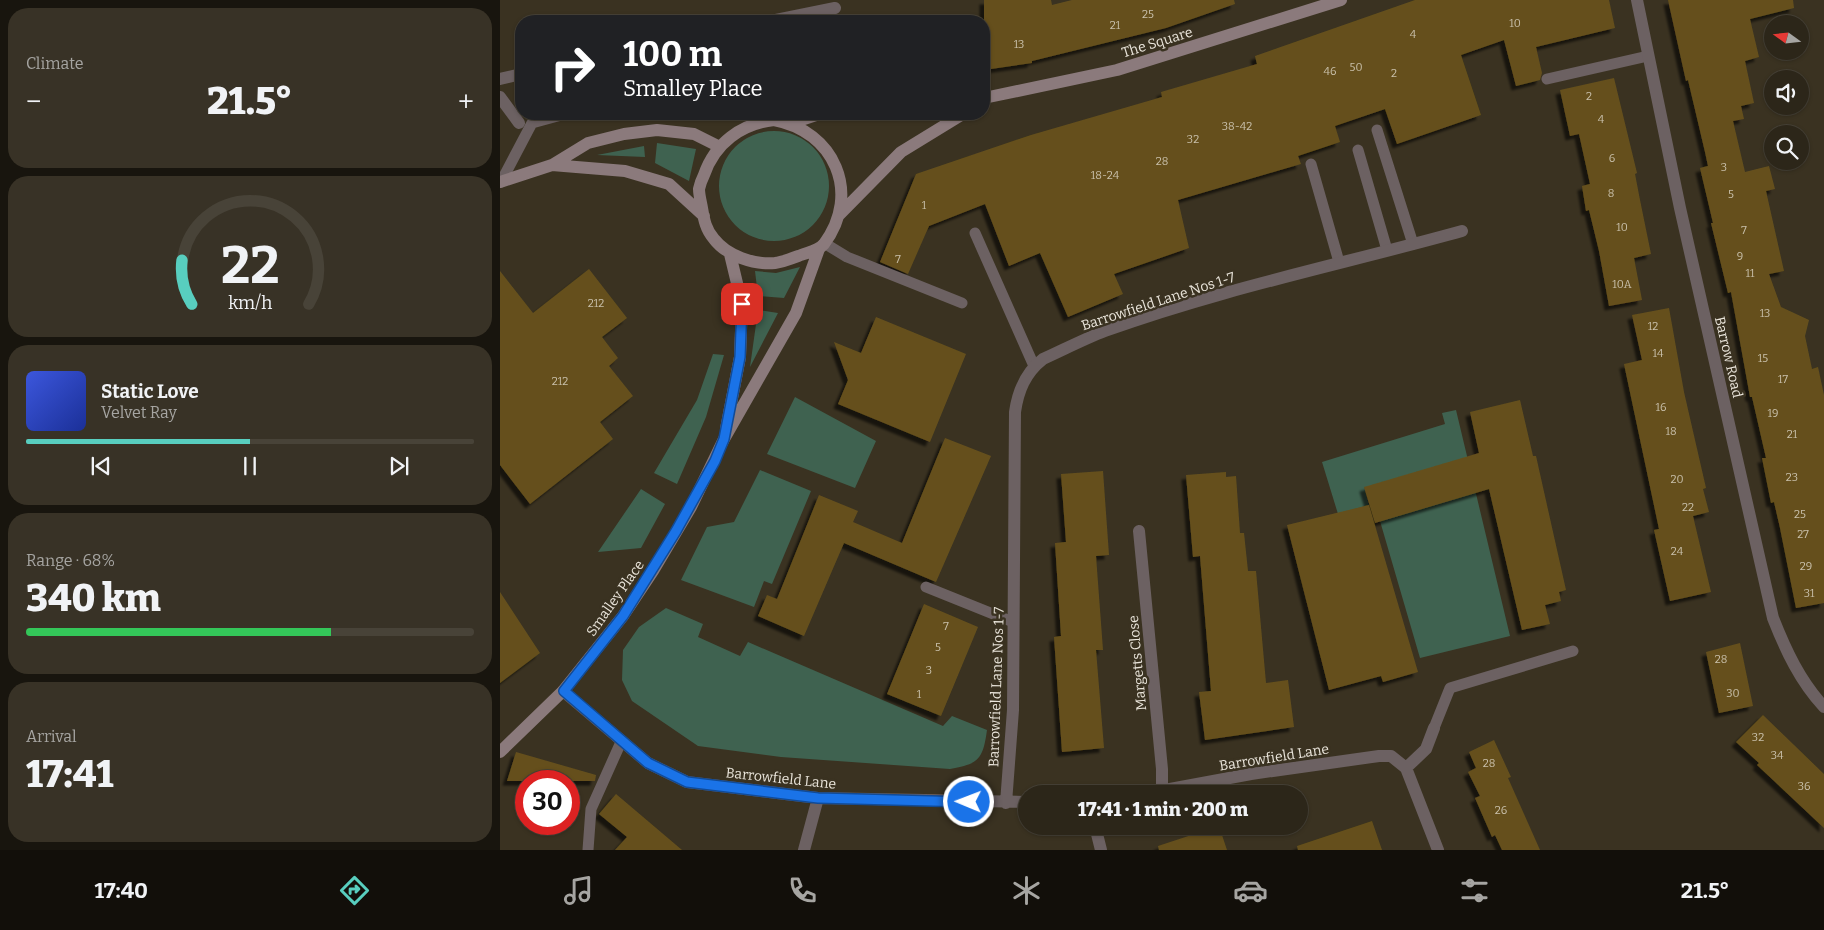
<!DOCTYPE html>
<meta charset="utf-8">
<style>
body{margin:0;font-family:Bitter,serif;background:#383226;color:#f1f3f6;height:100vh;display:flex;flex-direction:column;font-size:19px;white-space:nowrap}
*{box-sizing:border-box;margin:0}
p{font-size:16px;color:#a6a5a2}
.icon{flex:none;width:28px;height:28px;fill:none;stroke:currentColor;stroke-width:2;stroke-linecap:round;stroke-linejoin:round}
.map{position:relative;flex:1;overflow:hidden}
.panel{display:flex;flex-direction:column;gap:8px;padding:8px;background:#18150e;width:500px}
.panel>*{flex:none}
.top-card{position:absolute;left:15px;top:15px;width:475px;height:105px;border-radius:20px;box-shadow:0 1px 4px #0004,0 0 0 1px #484338;background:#202124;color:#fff;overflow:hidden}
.needle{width:32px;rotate:285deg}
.fabs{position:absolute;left:1264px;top:15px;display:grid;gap:10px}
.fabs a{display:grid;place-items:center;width:45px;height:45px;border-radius:50%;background:#2c2619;box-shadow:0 1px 4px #0004,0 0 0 1px #484338;font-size:25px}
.speed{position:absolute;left:15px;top:770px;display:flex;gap:10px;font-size:25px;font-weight:700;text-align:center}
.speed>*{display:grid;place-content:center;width:65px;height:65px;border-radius:50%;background:#2c2619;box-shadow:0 1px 4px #0004,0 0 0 1px #484338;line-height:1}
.speed .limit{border:8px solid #d22;background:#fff;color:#111}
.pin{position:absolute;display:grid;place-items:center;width:42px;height:42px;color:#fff;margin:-21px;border-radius:10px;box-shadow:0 2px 8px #0006}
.me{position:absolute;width:55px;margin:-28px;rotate:271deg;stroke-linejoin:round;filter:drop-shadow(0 0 4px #0008)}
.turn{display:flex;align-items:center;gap:18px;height:105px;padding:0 25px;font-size:22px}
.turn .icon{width:65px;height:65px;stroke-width:2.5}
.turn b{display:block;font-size:35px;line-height:42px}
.big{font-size:38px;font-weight:800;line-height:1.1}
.panel .widget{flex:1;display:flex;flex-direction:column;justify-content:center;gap:8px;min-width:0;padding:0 18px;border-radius:20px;background:#383226}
.panel .dial{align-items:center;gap:0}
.dial svg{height:130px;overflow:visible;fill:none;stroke:#484338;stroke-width:7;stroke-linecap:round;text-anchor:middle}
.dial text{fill:#f1f3f6;stroke:none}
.song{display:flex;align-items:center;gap:15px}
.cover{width:60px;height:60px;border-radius:8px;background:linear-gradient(135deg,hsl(230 70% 55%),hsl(230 70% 35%))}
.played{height:5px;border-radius:2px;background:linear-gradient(90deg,#58cebf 50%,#484338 50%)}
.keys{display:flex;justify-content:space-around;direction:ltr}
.heat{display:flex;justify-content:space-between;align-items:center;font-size:28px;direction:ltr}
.charge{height:8px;border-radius:4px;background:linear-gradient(90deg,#34c759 68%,#484338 0)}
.trip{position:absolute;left:518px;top:785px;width:290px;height:50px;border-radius:25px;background:#2c2619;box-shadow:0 1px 4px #0004,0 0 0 1px #484338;font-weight:800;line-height:50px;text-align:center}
.menu{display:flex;height:80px;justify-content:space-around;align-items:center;background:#120f0a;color:#a6a5a2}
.menu .icon{width:35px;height:35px}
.menu .active{color:#58cebf}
.menu b{font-size:22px;color:#f1f3f6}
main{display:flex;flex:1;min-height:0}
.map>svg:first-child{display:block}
.green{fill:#3f6250}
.building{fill:#65501c;filter:url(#shadow)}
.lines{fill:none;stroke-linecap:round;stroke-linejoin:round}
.service{stroke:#6c6162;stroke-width:11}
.pedestrian{stroke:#6c6162;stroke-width:12}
.minor{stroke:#6c6162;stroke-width:12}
.secondary{stroke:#8b7a7c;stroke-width:12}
.route-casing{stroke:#114b97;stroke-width:12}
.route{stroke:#1a73e8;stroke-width:9}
.labels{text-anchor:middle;stroke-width:5;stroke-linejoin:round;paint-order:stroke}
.number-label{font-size:11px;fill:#c9c0ab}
.street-label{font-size:14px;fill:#eae5db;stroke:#3a3221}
</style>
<main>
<section class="panel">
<div class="widget"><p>Climate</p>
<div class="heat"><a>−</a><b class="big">21.5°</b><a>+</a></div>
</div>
<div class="widget dial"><svg viewBox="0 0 100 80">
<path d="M14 69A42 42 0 1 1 86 69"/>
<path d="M14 69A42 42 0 0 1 8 42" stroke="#58cebf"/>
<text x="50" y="56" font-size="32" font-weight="700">22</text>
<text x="50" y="72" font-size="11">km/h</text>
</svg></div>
<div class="widget">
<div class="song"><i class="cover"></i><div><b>Static Love</b><p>Velvet Ray</p></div></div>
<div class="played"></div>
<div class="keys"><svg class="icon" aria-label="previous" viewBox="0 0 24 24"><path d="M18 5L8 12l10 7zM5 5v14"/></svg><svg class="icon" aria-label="pause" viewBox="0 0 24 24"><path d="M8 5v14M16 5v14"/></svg><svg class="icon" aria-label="next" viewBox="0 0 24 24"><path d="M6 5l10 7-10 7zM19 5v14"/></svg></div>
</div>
<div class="widget"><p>Range · 68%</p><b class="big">340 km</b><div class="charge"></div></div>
<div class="widget"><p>Arrival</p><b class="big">17:41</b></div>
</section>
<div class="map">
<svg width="1324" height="850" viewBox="0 0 1324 850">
<defs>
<filter id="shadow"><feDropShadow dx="-4.5" dy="4.5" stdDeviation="1" flood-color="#0009"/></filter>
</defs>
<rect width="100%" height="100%" fill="#3a3221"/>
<path class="green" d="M219 186a55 55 0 1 1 110 0a55 55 0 1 1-110 0Z
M157 143 196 149 189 181 155 163Z
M144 146 145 157 97 155Z
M300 267 284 298 258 296 255 271 276 273Z
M258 310 278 313 250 367Z
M213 354 224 355 206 417 177 484 154 473 197 400Z
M295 397 376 441 355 488 267 454Z
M956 410 1010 636 920 658 880 521 864 487 869 505 838 514 822 462 945 424 942 413Z
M260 470 311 491 272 584 264 581 254 607 181 580 207 527 234 522Z
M141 489 165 504 141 548 98 552Z
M166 608 203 624 198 637 240 656 248 642 443 726 452 716 487 730C483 759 479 764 450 769L281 757 198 746 132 701 122 680 123 650 139 627Z"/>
<path class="building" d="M484 0H551L552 5 572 0H734L735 4 666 28 532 61V63L484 70Z
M915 0H1109L1115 28 1036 47 1042 73 1040 80 1016 86 1004 40 961 55 981 115 897 144 885 109 835 126 840 142 798 156 801 164 678 200 689 248 614 274 623 294 568 317 540 253 509 266 485 204 429 226 408 274 380 262 416 174 531 135 662 97 661 92 757 64 755 56Z
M1168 0H1293L1294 8 1250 19 1259 57 1245 61 1254 103 1241 106 1244 119 1233 121 1245 172 1269 166 1275 189 1266 191 1284 271 1269 274 1281 307 1309 320 1305 336 1312 369 1318 367 1324 395V603L1296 608 1280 528 1274 502 1271 503 1262 458H1266L1252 397H1250L1231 292 1228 293 1211 223H1213L1200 168 1208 166 1205 152 1188 80 1186 81Z
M1114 78 1137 173 1135 174 1140 200 1151 254 1134 258 1142 300 1109 306 1099 251 1089 210 1086 211 1082 186 1090 184 1079 134 1070 136 1060 90Z
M89 269 127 318 102 337 118 358 109 366 133 396 100 422 113 439 30 504 0 465V271L33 313Z
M1169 308 1184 392 1206 488 1203 489 1209 512 1193 516 1211 592 1170 601 1154 530 1159 529 1124 364 1142 360 1132 315Z
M376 317 466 354 430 442 338 404 348 380 334 342 361 353Z
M1020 400 1033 456H1036L1066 590 1059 592 1061 601 1045 605 1050 624 1022 630 989 489 875 523 864 487 979 453 970 412Z
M445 438 491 456 436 582 344 543 304 636 258 616 267 595 277 599 319 495 358 511 353 522 402 543Z
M603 471 609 555 596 556 603 650H596L604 748 562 752 554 637 561 636 555 543 566 542 561 474Z
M726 472V477L736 476 740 533H744L748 571H756L766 683 788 680 794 727 705 740 699 692 711 691 700 556 693 557 686 475Z
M869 505 918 672 883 682 881 676 829 690 787 525Z
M0 592 40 653 0 683Z
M424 604 478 627 441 716 387 694Z
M1240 643 1253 706 1219 713 1206 652Z
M1263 715 1324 774V828L1257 765 1259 763 1236 742Z
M994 740 1011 777 1008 778 1040 850H1002L995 835 992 837 975 798 980 796 968 772 976 768 969 752Z
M16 752 96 775 95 781H7Z
M116 794 182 850H115L127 837 99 814Z
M872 821 882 850H798L797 846Z
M719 826 727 850H659L658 846Z"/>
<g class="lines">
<path class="service" d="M1047 79 1148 56
M877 130 913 244
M858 150 887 250
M811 164 839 262
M1 182 32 123 65 114
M475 233 534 366
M324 243 347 257 462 303
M426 587 513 622
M934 728 950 688 1073 651
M88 850 91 809 121 742"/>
<path class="pedestrian" d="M271 21 335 8
M0 79 21 74
M0 97 19 123"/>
<path class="minor" d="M1137 0 1180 208 1273 618C1286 651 1300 681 1324 707
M639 531 662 769V792
M63 691 148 763 187 782 318 798 526 802
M934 728 926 749 906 768 938 850
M643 794 751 774 879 756H891L906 768
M506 803 513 710 515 412C518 391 525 373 543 359 563 350 584 339 605 331 721 289 843 264 962 231
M595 826 601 850
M304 850 318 798"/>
<path class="secondary" d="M484 98 617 70 841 0
M274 120C334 131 362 193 324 244 318 251 309 252 301 255 293 258 283 262 275 263 254 265 227 256 214 239 206 230 204 220 202 208 201 202 199 195 199 189 200 184 202 179 204 175 215 143 241 124 274 120Z
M292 123 319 114
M52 165 125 171 169 184 204 216
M0 182 52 165 88 143 124 134 157 130 194 134 218 146
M338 216 401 152 463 114
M226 429 240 357 242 304 230 254
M0 752 63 691 123 616 153 571 191 507 224 439 296 313 319 249"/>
</g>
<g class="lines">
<defs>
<path id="route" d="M242 304 240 357 224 439 215 461 176 531 123 616 64 691 148 763 187 782 318 798 469 802"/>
</defs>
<use href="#route" class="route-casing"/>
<use href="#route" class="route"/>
</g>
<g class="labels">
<g class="number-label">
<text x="648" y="18">25</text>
<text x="1015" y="27">10</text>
<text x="615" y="29">21</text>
<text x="913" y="38">4</text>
<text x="519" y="48">13</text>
<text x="856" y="71">50</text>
<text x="830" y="75">46</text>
<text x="894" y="77">2</text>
<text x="1089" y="100">2</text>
<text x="1101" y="123">4</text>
<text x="737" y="130">38-42</text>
<text x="693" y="143">32</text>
<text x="1112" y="162">6</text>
<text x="662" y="165">28</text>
<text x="1224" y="171">3</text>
<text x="605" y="179">18-24</text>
<text x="1111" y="197">8</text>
<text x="1231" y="198">5</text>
<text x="424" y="209">1</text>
<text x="1122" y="231">10</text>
<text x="1244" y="234">7</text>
<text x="1240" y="260">9</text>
<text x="398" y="263">7</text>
<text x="1250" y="277">11</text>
<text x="1122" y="288">10A</text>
<text x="96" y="307">212</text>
<text x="1265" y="317">13</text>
<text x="1153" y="330">12</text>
<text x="1158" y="357">14</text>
<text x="1263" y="362">15</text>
<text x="1283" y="383">17</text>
<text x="60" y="385">212</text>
<text x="1161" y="411">16</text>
<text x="1273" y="417">19</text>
<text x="1171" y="435">18</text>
<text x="1292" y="438">21</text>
<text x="1292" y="481">23</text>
<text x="1177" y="483">20</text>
<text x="1188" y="511">22</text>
<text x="1300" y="518">25</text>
<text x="1303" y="538">27</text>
<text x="1177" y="555">24</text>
<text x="1306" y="570">29</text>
<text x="1309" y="597">31</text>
<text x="446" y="630">7</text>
<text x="438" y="651">5</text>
<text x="1221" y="663">28</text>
<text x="429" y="674">3</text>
<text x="1233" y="697">30</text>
<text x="419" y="698">1</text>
<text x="1258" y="741">32</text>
<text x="1277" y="759">34</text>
<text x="989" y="767">28</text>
<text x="1304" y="790">36</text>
<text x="1001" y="814">26</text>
</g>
<g class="street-label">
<text transform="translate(657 42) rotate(-17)" y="5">The Square</text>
<text transform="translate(658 301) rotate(-18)" y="5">Barrowfield Lane Nos 1-7</text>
<text transform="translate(1229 357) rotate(77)" y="5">Barrow Road</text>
<text transform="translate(115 598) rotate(-55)" y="5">Smalley Place</text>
<text transform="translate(637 663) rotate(-95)" y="5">Margetts Close</text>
<text transform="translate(496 687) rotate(-88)" y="5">Barrowfield Lane Nos 1-7</text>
<text transform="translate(774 757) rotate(-9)" y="5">Barrowfield Lane</text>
<text transform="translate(281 778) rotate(6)" y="5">Barrowfield Lane</text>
</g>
</g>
</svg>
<div class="fabs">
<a><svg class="needle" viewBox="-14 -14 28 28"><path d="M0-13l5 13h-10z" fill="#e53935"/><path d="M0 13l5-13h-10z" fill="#a6a5a2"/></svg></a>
<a><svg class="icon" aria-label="sound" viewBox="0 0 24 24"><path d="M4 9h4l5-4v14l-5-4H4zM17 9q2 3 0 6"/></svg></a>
<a><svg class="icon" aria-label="search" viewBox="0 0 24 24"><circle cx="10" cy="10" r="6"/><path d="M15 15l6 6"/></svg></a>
</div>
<div class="speed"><div class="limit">30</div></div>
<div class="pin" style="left:242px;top:304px;background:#d93025"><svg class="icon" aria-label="arrive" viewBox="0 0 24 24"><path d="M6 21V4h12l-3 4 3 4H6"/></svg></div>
<svg class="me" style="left:469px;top:802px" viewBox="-20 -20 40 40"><circle r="17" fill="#1a73e8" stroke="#fff" stroke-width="3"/><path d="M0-11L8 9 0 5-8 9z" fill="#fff"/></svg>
<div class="trip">17:41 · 1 min · 200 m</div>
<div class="top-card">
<div class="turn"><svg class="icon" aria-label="right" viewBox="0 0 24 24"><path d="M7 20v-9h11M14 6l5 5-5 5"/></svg><div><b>100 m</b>Smalley Place</div></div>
</div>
</div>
</main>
<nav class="menu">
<b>17:40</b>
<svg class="icon active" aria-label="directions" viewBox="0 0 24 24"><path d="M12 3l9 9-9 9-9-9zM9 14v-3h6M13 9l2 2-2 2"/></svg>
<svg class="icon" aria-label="music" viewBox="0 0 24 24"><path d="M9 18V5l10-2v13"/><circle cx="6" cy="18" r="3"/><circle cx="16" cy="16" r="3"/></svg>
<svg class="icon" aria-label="phone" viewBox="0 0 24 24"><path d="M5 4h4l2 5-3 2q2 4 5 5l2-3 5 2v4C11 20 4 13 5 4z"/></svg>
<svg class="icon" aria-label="climate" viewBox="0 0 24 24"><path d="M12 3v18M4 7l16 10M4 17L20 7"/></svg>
<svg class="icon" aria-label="car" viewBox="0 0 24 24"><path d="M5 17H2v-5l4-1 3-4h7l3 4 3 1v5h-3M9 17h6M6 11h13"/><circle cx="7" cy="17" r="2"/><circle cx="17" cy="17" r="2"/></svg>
<svg class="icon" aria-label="filters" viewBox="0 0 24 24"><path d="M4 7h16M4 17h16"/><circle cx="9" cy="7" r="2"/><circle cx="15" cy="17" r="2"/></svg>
<b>21.5°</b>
</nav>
